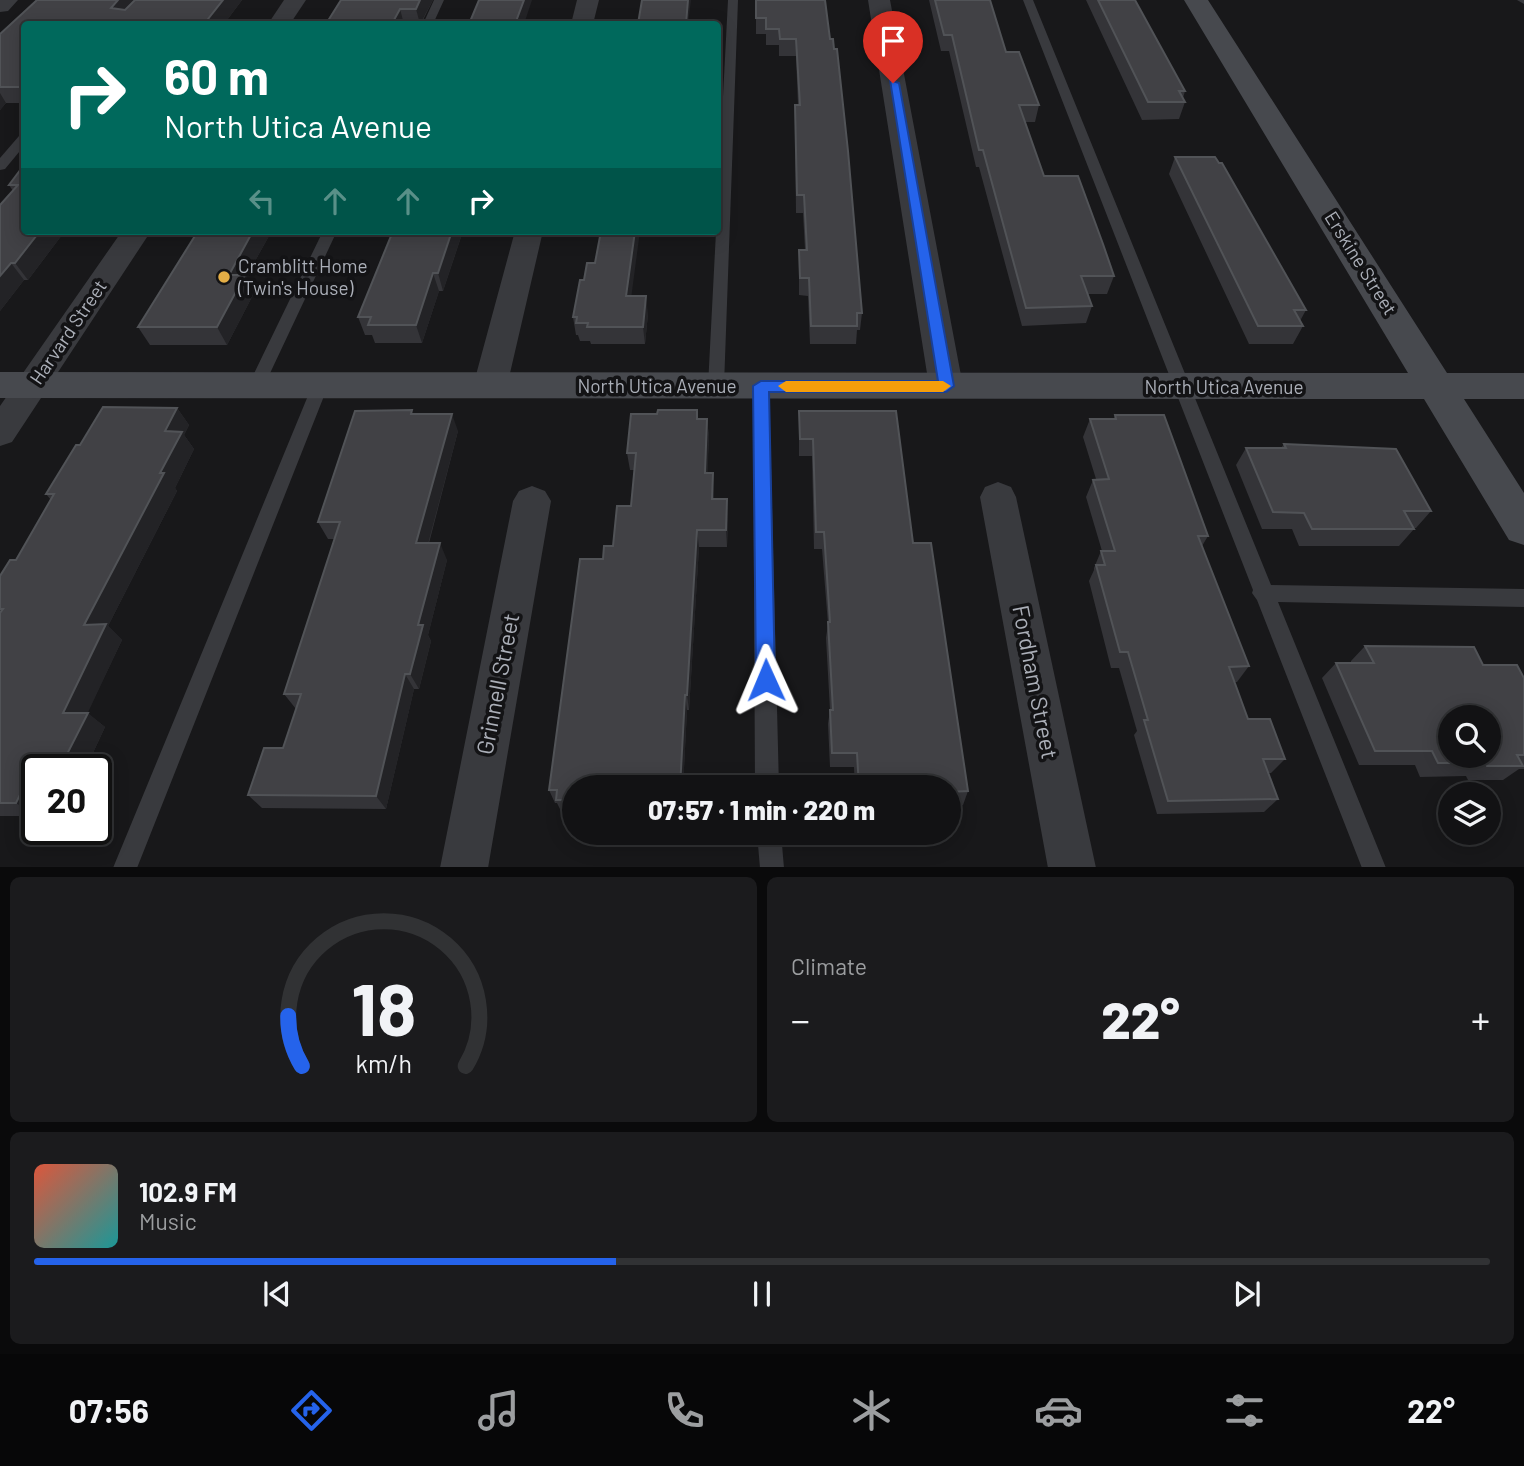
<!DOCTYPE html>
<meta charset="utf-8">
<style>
body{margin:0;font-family:Barlow,sans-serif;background:#1b1b1d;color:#f1f3f6;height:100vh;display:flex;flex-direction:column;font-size:26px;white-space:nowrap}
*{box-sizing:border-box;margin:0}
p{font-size:23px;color:#9c9ea0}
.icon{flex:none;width:38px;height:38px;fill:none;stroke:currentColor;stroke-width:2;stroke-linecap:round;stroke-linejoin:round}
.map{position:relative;height:867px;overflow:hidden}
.side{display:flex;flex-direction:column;gap:10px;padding:10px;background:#0a0a0b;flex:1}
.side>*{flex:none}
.hud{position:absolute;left:21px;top:21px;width:700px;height:214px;border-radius:7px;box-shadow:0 4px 18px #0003,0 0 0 2px #313234;background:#00695c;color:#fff;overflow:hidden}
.controls{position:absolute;left:1438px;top:705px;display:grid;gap:14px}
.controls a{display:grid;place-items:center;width:63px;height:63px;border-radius:50%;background:#121214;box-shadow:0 4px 18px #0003,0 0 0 2px #313234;font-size:35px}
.speed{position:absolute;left:21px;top:754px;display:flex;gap:14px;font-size:35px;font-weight:700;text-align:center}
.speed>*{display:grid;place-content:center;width:91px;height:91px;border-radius:50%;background:#121214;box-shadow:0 4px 18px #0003,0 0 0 2px #313234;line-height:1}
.speed .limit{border:4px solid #111;border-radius:10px;background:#fff;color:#111}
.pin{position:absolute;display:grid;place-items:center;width:60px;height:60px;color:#fff;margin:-72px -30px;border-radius:50% 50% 50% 0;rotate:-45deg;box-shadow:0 0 7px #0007}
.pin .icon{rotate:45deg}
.me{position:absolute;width:77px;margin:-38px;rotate:359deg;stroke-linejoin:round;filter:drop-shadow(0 0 5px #0008)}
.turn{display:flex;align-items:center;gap:24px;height:147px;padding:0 28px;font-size:32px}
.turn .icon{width:91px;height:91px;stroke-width:2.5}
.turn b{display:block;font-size:49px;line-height:60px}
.lanes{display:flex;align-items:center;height:66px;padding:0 28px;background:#0003;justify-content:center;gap:35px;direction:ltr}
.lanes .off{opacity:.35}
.big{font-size:52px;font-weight:800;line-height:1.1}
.side .tile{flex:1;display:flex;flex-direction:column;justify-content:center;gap:10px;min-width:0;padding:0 24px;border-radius:10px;background:#1b1b1d}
.side .dial{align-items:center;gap:0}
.dial svg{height:182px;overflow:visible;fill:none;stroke:#313234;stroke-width:7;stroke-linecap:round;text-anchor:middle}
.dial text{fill:#f1f3f6;stroke:none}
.song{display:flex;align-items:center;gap:21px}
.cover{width:84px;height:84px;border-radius:10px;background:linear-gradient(135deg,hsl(10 70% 55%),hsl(180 70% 35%))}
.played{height:7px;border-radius:4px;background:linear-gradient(90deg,#2563eb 40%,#313234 40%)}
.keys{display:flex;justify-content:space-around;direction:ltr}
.heat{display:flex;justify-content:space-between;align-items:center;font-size:38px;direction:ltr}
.side .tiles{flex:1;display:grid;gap:10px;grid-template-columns:1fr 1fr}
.tile:last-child{grid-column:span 2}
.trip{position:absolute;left:562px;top:775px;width:399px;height:70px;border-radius:35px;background:#121214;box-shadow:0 4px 18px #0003,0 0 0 2px #313234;font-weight:800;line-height:70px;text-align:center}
.tab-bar{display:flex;height:112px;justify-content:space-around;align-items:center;background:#070708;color:#9c9ea0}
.tab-bar .icon{width:49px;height:49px}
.tab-bar .on{color:#2563eb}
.tab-bar b{font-size:32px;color:#f1f3f6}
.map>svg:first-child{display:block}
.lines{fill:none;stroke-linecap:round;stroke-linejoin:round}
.lane{fill:#393a3e;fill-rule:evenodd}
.street{fill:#393a3e;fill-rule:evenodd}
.secondary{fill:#47494e;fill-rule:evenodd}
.wall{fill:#343438}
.shaded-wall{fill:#232326}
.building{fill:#414145;stroke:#515357;stroke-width:2;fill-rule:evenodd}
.route{fill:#2563eb;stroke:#184099;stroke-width:2}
.slow{fill:#f59e0b}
.poi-dot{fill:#e4ae46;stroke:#131315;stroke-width:2.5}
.labels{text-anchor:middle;stroke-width:7;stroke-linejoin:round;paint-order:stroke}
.street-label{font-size:19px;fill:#abafb8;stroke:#131315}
.poi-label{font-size:19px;fill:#abafb8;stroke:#131315;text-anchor:start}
.near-street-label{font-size:23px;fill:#abafb8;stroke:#131315}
</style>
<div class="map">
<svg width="1524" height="868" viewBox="0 0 1524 868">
<rect width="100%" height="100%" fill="#18181a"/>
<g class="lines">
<path class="lane" d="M434 0H444L433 24H423Z
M728 0H738L724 386 716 392 708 386Z
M1023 0H1033L1271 585 1524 589V607L1278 602 1386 868H1362L1257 600 1252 593 1253 590Z
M1517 0H1524V4Z
M24 135V146L5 169 0 170V158L19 136Z
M323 231H337L264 386 262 390H250L248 386Z
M320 380 328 386 137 868H113L312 386Z
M761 380 769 386 779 788H755L753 386Z
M757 833H781L784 868H760Z"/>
<path class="street" d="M0 0H18L8 11 0 12Z
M284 0H306L290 24H268Z
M577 0H599L593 24H571Z
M868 0H890L963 386 958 395 946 398 934 395 929 386Z
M122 231H151L12 442 0 446V406Z
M515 231H543L507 386 502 395 490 398 478 395 473 386Z
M998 482 1011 487 1016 497 1096 868H1048L980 497 985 487Z
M532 486 545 491 551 501 488 868H440L513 501 519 491Z"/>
<path class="secondary" d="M1184 0H1208L1447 373H1524V399H1464L1524 493V545L1509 540 1424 399 0 398V372L1408 373Z"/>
</g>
<path class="wall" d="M37 0H242L224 24H24V103H6L0 110V34Z
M341 0H433L421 24H326Z
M756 0H825L862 313 860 330H857L856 344H810L808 296 799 295V250H805L803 213H796L795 122V105H798L796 56H779V45H766V34H756Z
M929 0H990L1006 52 1039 105 1035 122H1025L1044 176 1114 276 1107 294H1087L1092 306 1086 323 1022 326 979 167H976L949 51H941Z
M1086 0H1135L1185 91 1183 98 1185 102 1179 119 1142 120Z
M1175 157 1306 310 1300 321 1303 326 1293 344H1249L1169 174Z
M24 165V231H65L28 280H24L0 311 13 191 9 185Z
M198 231H288L285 236H269L246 277 254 293 227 345H150L138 327Z
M462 234 443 291H439L422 343H375L372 335H365L358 317Z
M595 263 648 314 645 344H591L590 341H580L578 335H576L573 317 584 280Z
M177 408 189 425 184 435 194 449 175 488 177 491 108 626 122 640 87 713 105 727 85 770H37L36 816H0V576L16 560 51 500 46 494 80 445Z
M697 410 698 419H707L709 437 707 473 714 491V499L728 515 727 547H699L689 710H687L683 788H574V813H562L557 803H555L549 790 603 559 613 546 631 506 634 470H630L627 453 657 414Z
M799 411 913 543 968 791 963 805H948V788H855L854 767H830L828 724 830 710 826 638 828 624 822 549H814L812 456H799Z
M413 414 458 431 429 543 447 560 428 635 431 641 419 689H414L386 809 262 808 248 795 283 748 296 709 284 694 335 539H328L318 522Z
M1115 415 1208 536 1202 546 1249 666 1237 682H1234L1248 719 1285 759 1271 773H1268L1278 799 1264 812 1157 814 1134 735 1137 731 1119 668H1111L1089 581 1094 570V568L1101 551H1102L1086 497 1093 480 1096 479 1083 437 1090 419H1114Z
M1284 444 1431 511 1416 528H1413L1414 529 1399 546H1299L1292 529H1262L1236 465 1246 448H1281Z
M1365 646 1483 665 1524 678V769H1519L1503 780H1468L1466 776 1420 777 1415 765H1359L1322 678 1336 663H1351V661Z"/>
<path class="shaded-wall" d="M118 0H140L119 24 111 8Z
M223 0H242L224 24H204Z
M420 0H433L420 24 416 9Z
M524 0H532L524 24H515Z
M688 0H691L688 24H686Z
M400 9 404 24H396L394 20Z
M0 93 6 103 0 110Z
M40 231H65L28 280 15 263Z
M253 231H267L269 236 246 277 254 293 227 345 217 327 229 275Z
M452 231H461L462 234 443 291 438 273Z
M635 231H640L629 314 626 296Z
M11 263 24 280 0 311V276Z
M433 273 439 291 422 343 416 325Z
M646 296 648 314 645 344 643 327Z
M177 408 189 425 184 435 194 449 175 488 177 491 108 626 122 640 83 723 88 713 105 727 85 770H71L62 764 63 713 84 625 160 473 165 431Z
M452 414 458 431 424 559 416 543Z
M707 419 709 437 707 491 705 473Z
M713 473 714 491 713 515 712 499Z
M727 499 728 515 727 547 726 530Z
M697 530 699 547 689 710 687 695Z
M440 543 447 560 428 635 431 641 419 689 410 674 418 625Z
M405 674 414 689 386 809 376 796Z
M685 695 687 710 683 788H680Z
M35 764 44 770H37L36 816 16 803Z"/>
<path class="building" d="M37 0H118L111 8 125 10 135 0H223L204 24H24V87H0V34Z
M341 0H420L416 9H400L394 20H380L377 24H326Z
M479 0H524L515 24H469Z
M642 0H688L686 24H635H638Z
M756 0H825L830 39H833L834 49H837L848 151 862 313H857V326H811L809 278H800L799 250H807L804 195H797L795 105H800L796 39H780L779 29H766V18H756Z
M935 0H990L1006 52H1019L1039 105H1019L1044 176H1078L1103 244 1114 276H1081L1092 306 1026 308 983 150H979L952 35H944Z
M1098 0H1135L1185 91H1179L1185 102H1148Z
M1175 157H1215L1219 163H1222L1306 310H1294L1303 326H1258Z
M24 165V231H40L15 263H11L0 276V205L18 185H9Z
M198 231H253L229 275H245L217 327H138Z
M393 231H452L438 273H433L416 325H368L371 317H358Z
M601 231H635L626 296H646L643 327H587L588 323H576L577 317H573L580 280H584L587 263H595Z
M103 407 177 408 165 431 182 432 160 473H164L84 625 106 624 63 713H88L62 764H35L16 803H0V613L3 609H0V576L10 560H16L54 494H46L76 445H80Z
M412 410 411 414H452L416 543H440L418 625H423L410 674H405L376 796 248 795 264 748H283L301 694H284L340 522H318L355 411Z
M658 410H697V419H707L705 473H713L712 499H727L726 530H697L687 695H685L680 788H574V800H556L557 790H549L580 559H603L604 546H613L617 506H631L636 453H627L631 414H657Z
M799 411H896L913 543H931L968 791 948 792V788H859L857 753H832L830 710H833L828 622H830L824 532H816L813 439H800Z
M1115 415H1164L1208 536H1198L1249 666 1229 667 1248 719H1270L1285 759H1263L1278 799 1168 801 1144 720H1148L1128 652H1120L1096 565H1105L1101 551H1115L1093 480 1109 479 1090 419H1116Z
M1284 444 1396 449 1431 511H1404L1414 529H1312L1304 513 1273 512 1246 448H1286Z
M1365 646 1474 647 1483 665H1517L1524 678V755H1517L1523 766H1487L1485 763H1438L1432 751H1375L1336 663H1374ZM1451 718H1489V756H1451Z"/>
<path class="route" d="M890 80 899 83 954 386 946 392H769L775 680 773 687 766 689 759 687 756 680 753 386 761 381H938Z"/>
<path class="slow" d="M786 381H943L951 386 943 392H786L778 386Z"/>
<circle class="poi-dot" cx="224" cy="277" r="7"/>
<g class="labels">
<g class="street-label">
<text transform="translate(1361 263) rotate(58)" y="7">Erskine Street</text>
<text transform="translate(68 332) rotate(-56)" y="7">Harvard Street</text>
<text x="657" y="393">North Utica Avenue</text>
<text x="1224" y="394">North Utica Avenue</text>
</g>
<g class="poi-label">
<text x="238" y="273">Cramblitt Home<tspan x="238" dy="22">(Twin's House)</tspan></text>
</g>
<g class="near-street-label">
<text transform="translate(1035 682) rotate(79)" y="8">Fordham Street</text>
<text transform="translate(498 684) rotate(-79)" y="8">Grinnell Street</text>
</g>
</g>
</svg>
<div class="controls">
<a><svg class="icon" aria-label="search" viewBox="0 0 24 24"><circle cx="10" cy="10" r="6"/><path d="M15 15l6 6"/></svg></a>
<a><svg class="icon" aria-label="layers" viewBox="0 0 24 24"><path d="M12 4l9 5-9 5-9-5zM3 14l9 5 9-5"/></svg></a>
</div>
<div class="speed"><div class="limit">20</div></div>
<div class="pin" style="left:893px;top:83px;background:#d93025"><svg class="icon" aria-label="arrive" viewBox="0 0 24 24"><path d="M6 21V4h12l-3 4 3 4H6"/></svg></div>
<svg class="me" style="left:766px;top:680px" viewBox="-20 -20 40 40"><path d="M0-17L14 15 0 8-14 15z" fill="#2563eb" stroke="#fff" stroke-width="4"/></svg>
<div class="trip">07:57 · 1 min · 220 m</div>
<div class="hud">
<div class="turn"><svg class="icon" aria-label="right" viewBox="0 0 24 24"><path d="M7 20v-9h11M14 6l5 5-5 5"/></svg><div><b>60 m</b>North Utica Avenue</div></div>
<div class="lanes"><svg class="icon off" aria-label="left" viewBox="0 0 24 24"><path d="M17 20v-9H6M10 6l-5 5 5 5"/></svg><svg class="icon off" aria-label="ahead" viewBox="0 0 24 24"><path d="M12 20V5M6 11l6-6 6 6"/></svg><svg class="icon off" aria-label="ahead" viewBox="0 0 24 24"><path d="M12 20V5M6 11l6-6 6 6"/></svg><svg class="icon" aria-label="right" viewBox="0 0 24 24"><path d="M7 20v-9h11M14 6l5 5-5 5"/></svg></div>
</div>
</div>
<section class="side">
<div class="tiles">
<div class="tile dial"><svg viewBox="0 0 100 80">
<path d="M14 69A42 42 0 1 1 86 69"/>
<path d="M14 69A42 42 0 0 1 8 47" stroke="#2563eb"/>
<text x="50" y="56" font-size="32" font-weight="700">18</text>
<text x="50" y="72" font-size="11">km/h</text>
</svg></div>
<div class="tile"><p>Climate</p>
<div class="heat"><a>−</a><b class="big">22°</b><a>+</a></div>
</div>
<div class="tile">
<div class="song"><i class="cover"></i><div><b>102.9 FM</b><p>Music</p></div></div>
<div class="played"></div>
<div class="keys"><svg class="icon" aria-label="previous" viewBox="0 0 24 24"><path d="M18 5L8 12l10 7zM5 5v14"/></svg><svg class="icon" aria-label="pause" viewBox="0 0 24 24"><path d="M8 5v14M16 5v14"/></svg><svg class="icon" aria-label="next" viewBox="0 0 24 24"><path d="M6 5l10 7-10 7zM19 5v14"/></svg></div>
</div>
</div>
</section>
<nav class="tab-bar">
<b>07:56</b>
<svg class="icon on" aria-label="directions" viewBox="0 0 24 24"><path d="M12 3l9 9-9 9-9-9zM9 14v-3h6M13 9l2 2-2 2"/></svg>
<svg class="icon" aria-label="music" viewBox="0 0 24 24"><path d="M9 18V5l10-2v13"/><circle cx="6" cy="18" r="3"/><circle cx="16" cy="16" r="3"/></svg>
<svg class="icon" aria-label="phone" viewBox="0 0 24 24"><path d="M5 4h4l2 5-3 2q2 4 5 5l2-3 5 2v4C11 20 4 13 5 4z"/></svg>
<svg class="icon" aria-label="climate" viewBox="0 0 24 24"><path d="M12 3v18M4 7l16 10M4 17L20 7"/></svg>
<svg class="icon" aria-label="car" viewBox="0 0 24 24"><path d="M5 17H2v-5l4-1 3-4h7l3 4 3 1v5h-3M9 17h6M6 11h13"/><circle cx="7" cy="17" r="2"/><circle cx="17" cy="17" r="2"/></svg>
<svg class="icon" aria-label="filters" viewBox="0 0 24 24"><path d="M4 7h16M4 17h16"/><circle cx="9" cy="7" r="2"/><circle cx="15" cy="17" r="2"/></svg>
<b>22°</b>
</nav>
